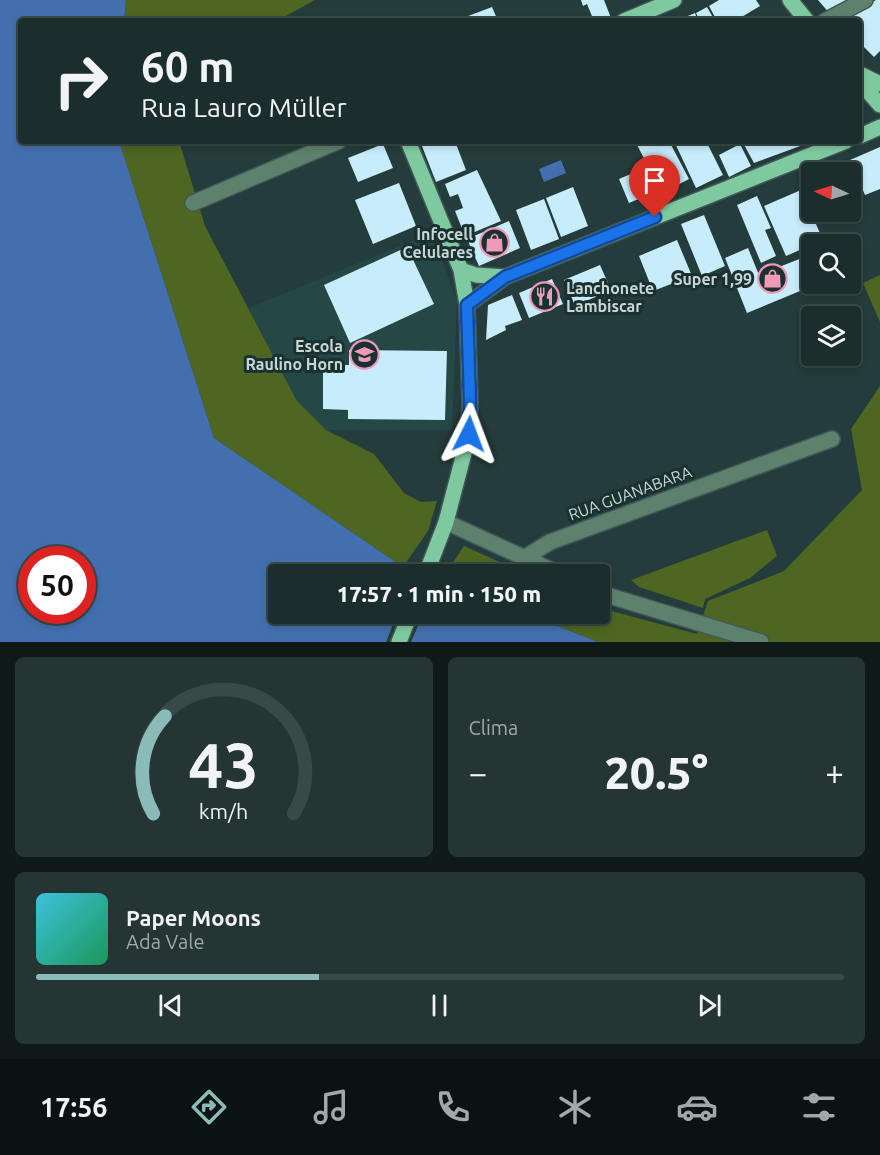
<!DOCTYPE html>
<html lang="pt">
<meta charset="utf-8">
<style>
body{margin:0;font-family:Ubuntu,sans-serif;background:#243534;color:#f1f3f6;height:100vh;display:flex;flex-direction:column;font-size:22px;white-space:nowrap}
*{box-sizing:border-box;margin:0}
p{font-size:20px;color:#a0a8a9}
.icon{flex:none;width:33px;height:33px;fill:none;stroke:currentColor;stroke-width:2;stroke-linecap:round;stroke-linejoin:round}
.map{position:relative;height:642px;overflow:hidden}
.side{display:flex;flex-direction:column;gap:15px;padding:15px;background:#0f1918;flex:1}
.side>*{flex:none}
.hud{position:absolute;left:18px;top:18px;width:844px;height:126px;border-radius:6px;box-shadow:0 3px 9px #0003,0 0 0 2px #394948;background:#1b2d2c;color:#f1f3f6;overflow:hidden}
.needle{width:39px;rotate:274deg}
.fabs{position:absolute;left:801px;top:162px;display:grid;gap:12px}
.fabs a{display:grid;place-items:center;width:60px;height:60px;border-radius:6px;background:#1b2d2c;box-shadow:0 3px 9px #0003,0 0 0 2px #394948;font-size:30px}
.speed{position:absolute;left:18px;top:546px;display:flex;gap:12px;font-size:30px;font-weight:700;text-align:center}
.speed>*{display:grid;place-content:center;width:78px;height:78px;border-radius:50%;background:#1b2d2c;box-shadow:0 3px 9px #0003,0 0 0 2px #394948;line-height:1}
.speed .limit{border:9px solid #d22;background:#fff;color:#111}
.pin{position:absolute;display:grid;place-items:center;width:51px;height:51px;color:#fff;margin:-62px -26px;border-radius:50% 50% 50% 0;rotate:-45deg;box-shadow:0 0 6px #0007}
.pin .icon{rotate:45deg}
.me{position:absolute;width:66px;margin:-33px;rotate:3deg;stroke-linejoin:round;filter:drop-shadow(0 0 4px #0008)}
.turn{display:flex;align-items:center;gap:21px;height:126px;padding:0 24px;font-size:27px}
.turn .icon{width:78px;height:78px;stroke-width:2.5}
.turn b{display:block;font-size:42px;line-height:51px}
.big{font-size:45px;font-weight:800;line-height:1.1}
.side .card{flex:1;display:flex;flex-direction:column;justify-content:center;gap:9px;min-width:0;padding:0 21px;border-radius:9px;background:#243534}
.side .dial{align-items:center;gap:0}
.dial svg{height:156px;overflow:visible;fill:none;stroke:#394948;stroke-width:7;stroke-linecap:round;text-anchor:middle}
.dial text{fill:#f1f3f6;stroke:none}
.song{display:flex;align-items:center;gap:18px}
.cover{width:72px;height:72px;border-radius:9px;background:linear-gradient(135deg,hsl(190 70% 55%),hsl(150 70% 35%))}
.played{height:6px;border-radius:3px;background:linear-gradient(90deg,#8bbbb9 35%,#394948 35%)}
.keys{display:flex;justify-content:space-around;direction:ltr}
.heat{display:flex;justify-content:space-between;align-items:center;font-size:33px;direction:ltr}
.side .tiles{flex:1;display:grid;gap:15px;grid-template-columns:1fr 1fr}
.card:last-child{grid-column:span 2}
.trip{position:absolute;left:268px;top:564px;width:342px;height:60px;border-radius:6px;background:#1b2d2c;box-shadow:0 3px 9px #0003,0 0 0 2px #394948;font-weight:800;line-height:60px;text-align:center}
.tab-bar{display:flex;height:96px;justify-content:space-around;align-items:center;background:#0b1212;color:#a0a8a9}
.tab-bar .icon{width:42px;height:42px}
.tab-bar .on{color:#8bbbb9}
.tab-bar b{font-size:27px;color:#f1f3f6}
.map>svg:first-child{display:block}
.built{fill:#254846}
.green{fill:#4e6621}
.water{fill:#446fae;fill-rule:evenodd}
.pier{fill:#243c3b}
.building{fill:#c7ecfc}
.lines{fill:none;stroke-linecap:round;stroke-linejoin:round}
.minor-casing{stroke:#425857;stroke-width:18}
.major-casing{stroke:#425857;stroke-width:18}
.minor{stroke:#5e816d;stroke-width:15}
.major{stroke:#7fc9a1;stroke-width:15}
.route-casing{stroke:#114b97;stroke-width:15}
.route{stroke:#1a73e8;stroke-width:10}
.labels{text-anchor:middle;stroke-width:6;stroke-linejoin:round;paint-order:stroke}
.poi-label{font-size:16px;font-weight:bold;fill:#c8d6d5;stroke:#193231;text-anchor:end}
.street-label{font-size:16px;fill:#c8d6d5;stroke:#193231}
</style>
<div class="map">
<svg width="880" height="642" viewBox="0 0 880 642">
<rect width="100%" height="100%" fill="#243c3b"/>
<path class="built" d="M431 233 457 300 452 430H326L297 401 249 308Z"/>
<path class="green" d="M126 0H315L277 21H124Z
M119 141H179L205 226 297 401 326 430 374 454 404 493 421 502 437 501 428 531 403 567 214 438Z
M880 275V322L863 283Z
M880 386V642H598L527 614H600V608L697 634 708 601 784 571 862 490 851 429Z
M767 530 777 556 750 578 705 599 703 608 639 587 631 580Z
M464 546 526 574H445Z"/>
<path class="water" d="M0 0H126L124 21H21V141H119L214 438 403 567 426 574H279V614H527L598 642H0ZM32 560H82V610H32Z
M561 160 566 173 544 182 539 169Z"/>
<path class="pier" d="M397 614H423L411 642H386Z"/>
<path class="building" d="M581 0H604L611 18 603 21H594L587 4 583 6Z
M719 0H756L760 6 735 21H717L709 6Z
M818 0H857L831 15Z
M876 0H880V51L874 57 860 43V21H839Z
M492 7 498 21H455Z
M707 7 715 21H700L696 13Z
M695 13 698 21H676Z
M420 141H463L456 144 466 170 436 182Z
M635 141H669L689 179 662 193Z
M674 141H706L723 175 696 188Z
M742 141H807L803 145 754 163Z
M383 144 393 168 358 182 348 158Z
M740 144 751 166 729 177 719 155Z
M880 147V189L865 195 850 160Z
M645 168 655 192 629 203 619 179Z
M477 170 501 221 465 236 455 211 463 208 458 194 450 197 445 184Z
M812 175V197L808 198 800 179Z
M399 183 416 226 373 244 355 200Z
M573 187 588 226 561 237 546 198Z
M801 190 823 240 786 256 764 206Z
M757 196 771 228 765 230 776 256 761 263 737 205Z
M544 199 559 239 531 250 516 210Z
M704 215 725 266 702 276 681 224Z
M509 221 520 248 479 266 467 239Z
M677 240 692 276 653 291 639 256Z
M407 247 434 304 350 343 324 285Z
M748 248 759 275 812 254V284H817L747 313 725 258Z
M600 265 611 290 575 306 564 280Z
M552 279 563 304 529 318 519 293Z
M512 295 522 320 505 326 506 330 486 340 488 305Z
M349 350 447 351 445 420 348 419V410L323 409V365H349Z"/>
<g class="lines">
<defs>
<path id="minor" d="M825 21 865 0
M193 203 339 141
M446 522 560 574
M524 558 550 542 832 439
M600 593 761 642"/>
<path id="major" d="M790 0 807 21
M624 21 674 0
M860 74 880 84
M860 82 880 105
M860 136 880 127
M408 141 461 270 467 305 470 402 469 434 446 522 426 574
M461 270 476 275 505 277
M467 305 505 277 846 141
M399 642 410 614"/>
</defs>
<use href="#minor" class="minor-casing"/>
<use href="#major" class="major-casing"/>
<use href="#minor" class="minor"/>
<use href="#major" class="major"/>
</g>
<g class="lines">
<defs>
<path id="route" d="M469 434 470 402 467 305 505 277 655 217"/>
</defs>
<use href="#route" class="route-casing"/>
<use href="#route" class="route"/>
</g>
<defs>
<symbol id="shop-ring" viewBox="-11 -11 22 22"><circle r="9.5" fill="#193231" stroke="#ef9ab8" stroke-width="1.5"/><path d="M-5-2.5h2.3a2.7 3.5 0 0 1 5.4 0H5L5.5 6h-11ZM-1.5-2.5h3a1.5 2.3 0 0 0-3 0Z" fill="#ef9ab8"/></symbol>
<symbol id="restaurant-ring" viewBox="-11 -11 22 22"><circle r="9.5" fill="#193231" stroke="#ef9ab8" stroke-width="1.5"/><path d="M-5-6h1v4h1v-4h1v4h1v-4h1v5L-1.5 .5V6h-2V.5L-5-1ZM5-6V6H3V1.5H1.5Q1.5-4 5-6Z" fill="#ef9ab8"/></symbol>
<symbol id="school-ring" viewBox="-11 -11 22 22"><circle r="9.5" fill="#193231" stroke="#ef9ab8" stroke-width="1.5"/><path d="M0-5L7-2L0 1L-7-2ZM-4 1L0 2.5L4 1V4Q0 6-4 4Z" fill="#ef9ab8"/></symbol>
</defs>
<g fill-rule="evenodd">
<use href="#shop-ring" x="478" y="226" width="33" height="33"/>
<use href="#shop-ring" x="756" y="262" width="33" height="33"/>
<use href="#restaurant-ring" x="528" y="280" width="33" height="33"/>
<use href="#school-ring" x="348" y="338" width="33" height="33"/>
</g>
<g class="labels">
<g class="poi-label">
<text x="473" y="240">Infocell<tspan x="473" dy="18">Celulares</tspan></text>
<text x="752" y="285">Super 1,99</text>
<text x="566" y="294" text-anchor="start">Lanchonete<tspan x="566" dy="18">Lambiscar</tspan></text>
<text x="343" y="352">Escola<tspan x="343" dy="18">Raulino Horn</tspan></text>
</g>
<g class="street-label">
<text transform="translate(630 493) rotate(-20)" y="6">RUA GUANABARA</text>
</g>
</g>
</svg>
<div class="fabs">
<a><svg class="needle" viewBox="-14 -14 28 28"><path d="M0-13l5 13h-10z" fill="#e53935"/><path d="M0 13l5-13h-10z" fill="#a0a8a9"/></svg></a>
<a><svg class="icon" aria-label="search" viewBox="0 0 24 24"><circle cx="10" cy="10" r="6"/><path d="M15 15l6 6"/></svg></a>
<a><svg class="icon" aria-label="layers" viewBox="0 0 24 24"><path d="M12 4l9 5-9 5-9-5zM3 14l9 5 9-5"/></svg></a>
</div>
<div class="speed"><div class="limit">50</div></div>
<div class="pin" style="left:655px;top:217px;background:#d93025"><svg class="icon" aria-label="arrive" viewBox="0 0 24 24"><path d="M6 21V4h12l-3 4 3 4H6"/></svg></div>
<svg class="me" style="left:469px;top:434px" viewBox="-20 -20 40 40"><path d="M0-17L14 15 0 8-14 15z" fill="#1a73e8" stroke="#fff" stroke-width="4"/></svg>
<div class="trip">17:57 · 1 min · 150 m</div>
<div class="hud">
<div class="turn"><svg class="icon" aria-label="right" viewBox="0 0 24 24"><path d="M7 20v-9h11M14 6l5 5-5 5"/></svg><div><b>60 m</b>Rua Lauro Müller</div></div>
</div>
</div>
<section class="side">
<div class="tiles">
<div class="card dial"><svg viewBox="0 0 100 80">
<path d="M14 69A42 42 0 1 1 86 69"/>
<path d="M14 69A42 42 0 0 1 20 19" stroke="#8bbbb9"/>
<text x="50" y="56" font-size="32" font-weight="700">43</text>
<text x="50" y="72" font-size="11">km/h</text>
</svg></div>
<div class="card"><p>Clima</p>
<div class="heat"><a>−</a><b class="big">20.5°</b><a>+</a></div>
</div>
<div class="card">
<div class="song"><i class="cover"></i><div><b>Paper Moons</b><p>Ada Vale</p></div></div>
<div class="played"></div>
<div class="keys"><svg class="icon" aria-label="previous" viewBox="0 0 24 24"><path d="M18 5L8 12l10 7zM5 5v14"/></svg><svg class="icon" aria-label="pause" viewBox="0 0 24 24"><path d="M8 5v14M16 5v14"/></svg><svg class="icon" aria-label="next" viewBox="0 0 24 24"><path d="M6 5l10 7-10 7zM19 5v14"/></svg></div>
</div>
</div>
</section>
<nav class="tab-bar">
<b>17:56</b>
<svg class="icon on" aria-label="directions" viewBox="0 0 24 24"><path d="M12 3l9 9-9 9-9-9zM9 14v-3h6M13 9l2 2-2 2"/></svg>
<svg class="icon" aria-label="music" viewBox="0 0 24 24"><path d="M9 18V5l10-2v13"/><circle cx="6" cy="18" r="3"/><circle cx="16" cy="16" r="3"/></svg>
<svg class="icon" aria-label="phone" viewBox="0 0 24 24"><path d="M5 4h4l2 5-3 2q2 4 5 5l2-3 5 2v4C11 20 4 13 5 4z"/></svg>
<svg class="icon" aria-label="climate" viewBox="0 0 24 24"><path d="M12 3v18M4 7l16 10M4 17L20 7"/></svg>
<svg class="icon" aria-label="car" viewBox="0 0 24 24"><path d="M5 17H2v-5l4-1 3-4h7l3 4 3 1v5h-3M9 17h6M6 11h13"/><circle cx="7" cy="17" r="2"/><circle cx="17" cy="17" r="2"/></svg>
<svg class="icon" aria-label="filters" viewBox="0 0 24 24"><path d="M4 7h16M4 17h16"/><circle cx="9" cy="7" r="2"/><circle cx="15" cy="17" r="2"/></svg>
</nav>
